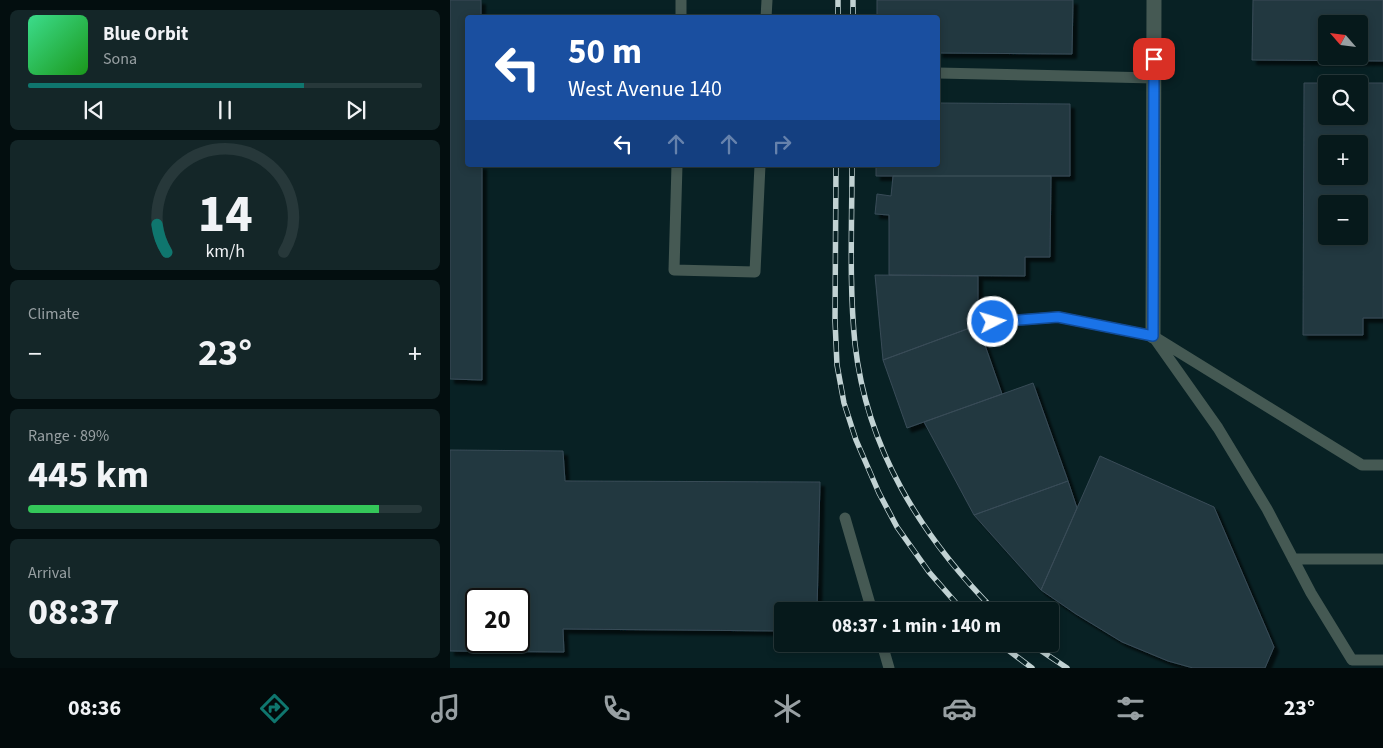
<!DOCTYPE html>
<meta charset="utf-8">
<style>
body{margin:0;font-family:"Source Sans 3",sans-serif;background:#142628;color:#f1f3f6;height:100vh;display:flex;flex-direction:column;font-size:19px;white-space:nowrap}
*{box-sizing:border-box;margin:0}
p{font-size:16px;color:#98a0a3}
.icon{flex:none;width:28px;height:28px;fill:none;stroke:currentColor;stroke-width:2;stroke-linecap:round;stroke-linejoin:round}
.map{position:relative;flex:1;overflow:hidden}
.side{display:flex;flex-direction:column;gap:10px;padding:10px;background:#030e0f;width:450px}
.side>*{flex:none}
.top-card{position:absolute;left:15px;top:15px;width:475px;height:152px;border-radius:5px;box-shadow:0 2px 8px #0003,0 0 0 1px #27383a;background:#1a4fa0;color:#fff;overflow:hidden}
.needle{width:32px;rotate:298deg}
.fabs{position:absolute;left:868px;top:15px;display:grid;gap:10px}
.fabs a{display:grid;place-items:center;width:50px;height:50px;border-radius:5px;background:#06191b;box-shadow:0 2px 8px #0003,0 0 0 1px #27383a;font-size:25px}
.speed{position:absolute;left:15px;top:588px;display:flex;gap:10px;font-size:25px;font-weight:700;text-align:center}
.speed>*{display:grid;place-content:center;width:65px;height:65px;border-radius:50%;background:#06191b;box-shadow:0 2px 8px #0003,0 0 0 1px #27383a;line-height:1}
.speed .limit{border:2px solid #111;border-radius:8px;background:#fff;color:#111}
.pin{position:absolute;display:grid;place-items:center;width:42px;height:42px;color:#fff;margin:-21px;border-radius:10px;box-shadow:0 2px 8px #0006}
.me{position:absolute;width:55px;margin:-28px;rotate:85deg;stroke-linejoin:round;filter:drop-shadow(0 0 4px #0008)}
.turn{display:flex;align-items:center;gap:18px;height:105px;padding:0 20px;font-size:22px}
.turn .icon{width:65px;height:65px;stroke-width:2.5}
.turn b{display:block;font-size:35px;line-height:42px}
.lanes{display:flex;align-items:center;height:48px;padding:0 20px;background:#0003;justify-content:center;gap:25px;direction:ltr}
.lanes .off{opacity:.35}
.big{font-size:38px;font-weight:700;line-height:1.1}
.side .widget{flex:1;display:flex;flex-direction:column;justify-content:center;gap:8px;min-width:0;padding:0 18px;border-radius:8px;background:#142628}
.side .dial{align-items:center;gap:0}
.dial svg{height:130px;overflow:visible;fill:none;stroke:#27383a;stroke-width:7;stroke-linecap:round;text-anchor:middle}
.dial text{fill:#f1f3f6;stroke:none}
.song{display:flex;align-items:center;gap:15px}
.cover{width:60px;height:60px;border-radius:8px;background:linear-gradient(135deg,hsl(150 70% 55%),hsl(120 70% 35%))}
.played{height:5px;border-radius:2px;background:linear-gradient(90deg,#0f766e 70%,#27383a 70%)}
.keys{display:flex;justify-content:space-around;direction:ltr}
.heat{display:flex;justify-content:space-between;align-items:center;font-size:28px;direction:ltr}
.charge{height:8px;border-radius:4px;background:linear-gradient(90deg,#34c759 89%,#27383a 0)}
.trip{position:absolute;left:324px;top:602px;width:285px;height:50px;border-radius:5px;background:#06191b;box-shadow:0 2px 8px #0003,0 0 0 1px #27383a;font-weight:700;line-height:50px;text-align:center}
.dock{display:flex;height:80px;justify-content:space-around;align-items:center;background:#020a0b;color:#98a0a3}
.dock .icon{width:35px;height:35px}
.dock .active{color:#0f766e}
.dock b{font-size:22px;color:#f1f3f6}
main{display:flex;flex:1;min-height:0}
.map>svg:first-child{display:block}
.building{fill:#243741;stroke:#384c57;fill-rule:evenodd;filter:url(#shadow)}
.lines{fill:none;stroke-linecap:round;stroke-linejoin:round}
.lane{stroke:#455953;stroke-width:11}
.street{stroke:#455953;stroke-width:15}
.rail-casing{stroke:#c1d2d3;stroke-width:5.5}
.rail{stroke:#082124;stroke-width:4;stroke-dasharray:11;stroke-linecap:butt}
.route-casing{stroke:#114b97;stroke-width:12}
.route{stroke:#1a73e8;stroke-width:9}
</style>
<main>
<section class="side">
<div class="widget">
<div class="song"><i class="cover"></i><div><b>Blue Orbit</b><p>Sona</p></div></div>
<div class="played"></div>
<div class="keys"><svg class="icon" aria-label="previous" viewBox="0 0 24 24"><path d="M18 5L8 12l10 7zM5 5v14"/></svg><svg class="icon" aria-label="pause" viewBox="0 0 24 24"><path d="M8 5v14M16 5v14"/></svg><svg class="icon" aria-label="next" viewBox="0 0 24 24"><path d="M6 5l10 7-10 7zM19 5v14"/></svg></div>
</div>
<div class="widget dial"><svg viewBox="0 0 100 80">
<path d="M14 69A42 42 0 1 1 86 69"/>
<path d="M14 69A42 42 0 0 1 8 52" stroke="#0f766e"/>
<text x="50" y="56" font-size="32" font-weight="700">14</text>
<text x="50" y="72" font-size="11">km/h</text>
</svg></div>
<div class="widget"><p>Climate</p>
<div class="heat"><a>−</a><b class="big">23°</b><a>+</a></div>
</div>
<div class="widget"><p>Range · 89%</p><b class="big">445 km</b><div class="charge"></div></div>
<div class="widget"><p>Arrival</p><b class="big">08:37</b></div>
</section>
<div class="map">
<svg width="933" height="668" viewBox="0 0 933 668">
<defs>
<filter id="shadow"><feDropShadow dx="4.5" dy="4.5" stdDeviation="1" flood-color="#0009"/></filter>
</defs>
<rect width="100%" height="100%" fill="#082124"/>
<path class="building" d="M0 0H31V18H18V165H32V380L0 379Z
M427 0H623L622 54 488 53V18H427Z
M803 0H933V61L802 60ZM876 24H909V56H876Z
M854 83H933V318H913V335H853ZM876 84H909V116H876ZM876 144H909V176H876ZM876 204H909V236H876Z
M488 103 620 104V176H426V165H488Z
M443 176H601L600 257H575V276L439 275V215L425 214 427 194 441 196Z
M425 275 528 276V325L433 360Z
M528 325 552 394 457 428 433 360Z
M583 383 618 481 524 515 474 422Z
M0 450 113 451 115 481 370 482 367 611H332V631L113 629 114 652 0 651ZM26 599H69V641H26Z
M650 456 764 507 824 647 815 668H743L718 661 672 642 626 614 591 590Z
M618 481 627 508 591 590 524 515Z"/>
<g class="lines">
<path class="lane" d="M231 18V0
M316 18 317 0
M488 73 704 78
M227 165 224 270 305 272 310 165
M543 322 608 317 703 336 912 465H933
M705 339 768 428 817 509 861 593 902 660H933
M395 518 422 611
M843 559H933
M432 644 439 668"/>
<path class="street" d="M703 336 704 0"/>
<defs>
<path id="rail" d="M388 18V0
M403 18V0
M386 165 385 321 387 365 394 403 406 440 429 493 447 527 479 572 513 611
M402 165C402 224 399 285 405 344 417 450 471 536 545 611
M550 644 582 668
M581 644 617 668"/>
</defs>
<use href="#rail" class="rail-casing"/>
<use href="#rail" class="rail"/>
</g>
<g class="lines">
<defs>
<path id="route" d="M543 322 608 317 703 336 704 59"/>
</defs>
<use href="#route" class="route-casing"/>
<use href="#route" class="route"/>
</g>
</svg>
<div class="fabs">
<a><svg class="needle" viewBox="-14 -14 28 28"><path d="M0-13l5 13h-10z" fill="#e53935"/><path d="M0 13l5-13h-10z" fill="#98a0a3"/></svg></a>
<a><svg class="icon" aria-label="search" viewBox="0 0 24 24"><circle cx="10" cy="10" r="6"/><path d="M15 15l6 6"/></svg></a>
<a>+</a>
<a>−</a>
</div>
<div class="speed"><div class="limit">20</div></div>
<div class="pin" style="left:704px;top:59px;background:#d93025"><svg class="icon" aria-label="arrive" viewBox="0 0 24 24"><path d="M6 21V4h12l-3 4 3 4H6"/></svg></div>
<svg class="me" style="left:543px;top:322px" viewBox="-20 -20 40 40"><circle r="17" fill="#1a73e8" stroke="#fff" stroke-width="3"/><path d="M0-11L8 9 0 5-8 9z" fill="#fff"/></svg>
<div class="trip">08:37 · 1 min · 140 m</div>
<div class="top-card">
<div class="turn"><svg class="icon" aria-label="left" viewBox="0 0 24 24"><path d="M17 20v-9H6M10 6l-5 5 5 5"/></svg><div><b>50 m</b>West Avenue 140</div></div>
<div class="lanes"><svg class="icon" aria-label="left" viewBox="0 0 24 24"><path d="M17 20v-9H6M10 6l-5 5 5 5"/></svg><svg class="icon off" aria-label="ahead" viewBox="0 0 24 24"><path d="M12 20V5M6 11l6-6 6 6"/></svg><svg class="icon off" aria-label="ahead" viewBox="0 0 24 24"><path d="M12 20V5M6 11l6-6 6 6"/></svg><svg class="icon off" aria-label="right" viewBox="0 0 24 24"><path d="M7 20v-9h11M14 6l5 5-5 5"/></svg></div>
</div>
</div>
</main>
<nav class="dock">
<b>08:36</b>
<svg class="icon active" aria-label="directions" viewBox="0 0 24 24"><path d="M12 3l9 9-9 9-9-9zM9 14v-3h6M13 9l2 2-2 2"/></svg>
<svg class="icon" aria-label="music" viewBox="0 0 24 24"><path d="M9 18V5l10-2v13"/><circle cx="6" cy="18" r="3"/><circle cx="16" cy="16" r="3"/></svg>
<svg class="icon" aria-label="phone" viewBox="0 0 24 24"><path d="M5 4h4l2 5-3 2q2 4 5 5l2-3 5 2v4C11 20 4 13 5 4z"/></svg>
<svg class="icon" aria-label="climate" viewBox="0 0 24 24"><path d="M12 3v18M4 7l16 10M4 17L20 7"/></svg>
<svg class="icon" aria-label="car" viewBox="0 0 24 24"><path d="M5 17H2v-5l4-1 3-4h7l3 4 3 1v5h-3M9 17h6M6 11h13"/><circle cx="7" cy="17" r="2"/><circle cx="17" cy="17" r="2"/></svg>
<svg class="icon" aria-label="filters" viewBox="0 0 24 24"><path d="M4 7h16M4 17h16"/><circle cx="9" cy="7" r="2"/><circle cx="15" cy="17" r="2"/></svg>
<b>23°</b>
</nav>
